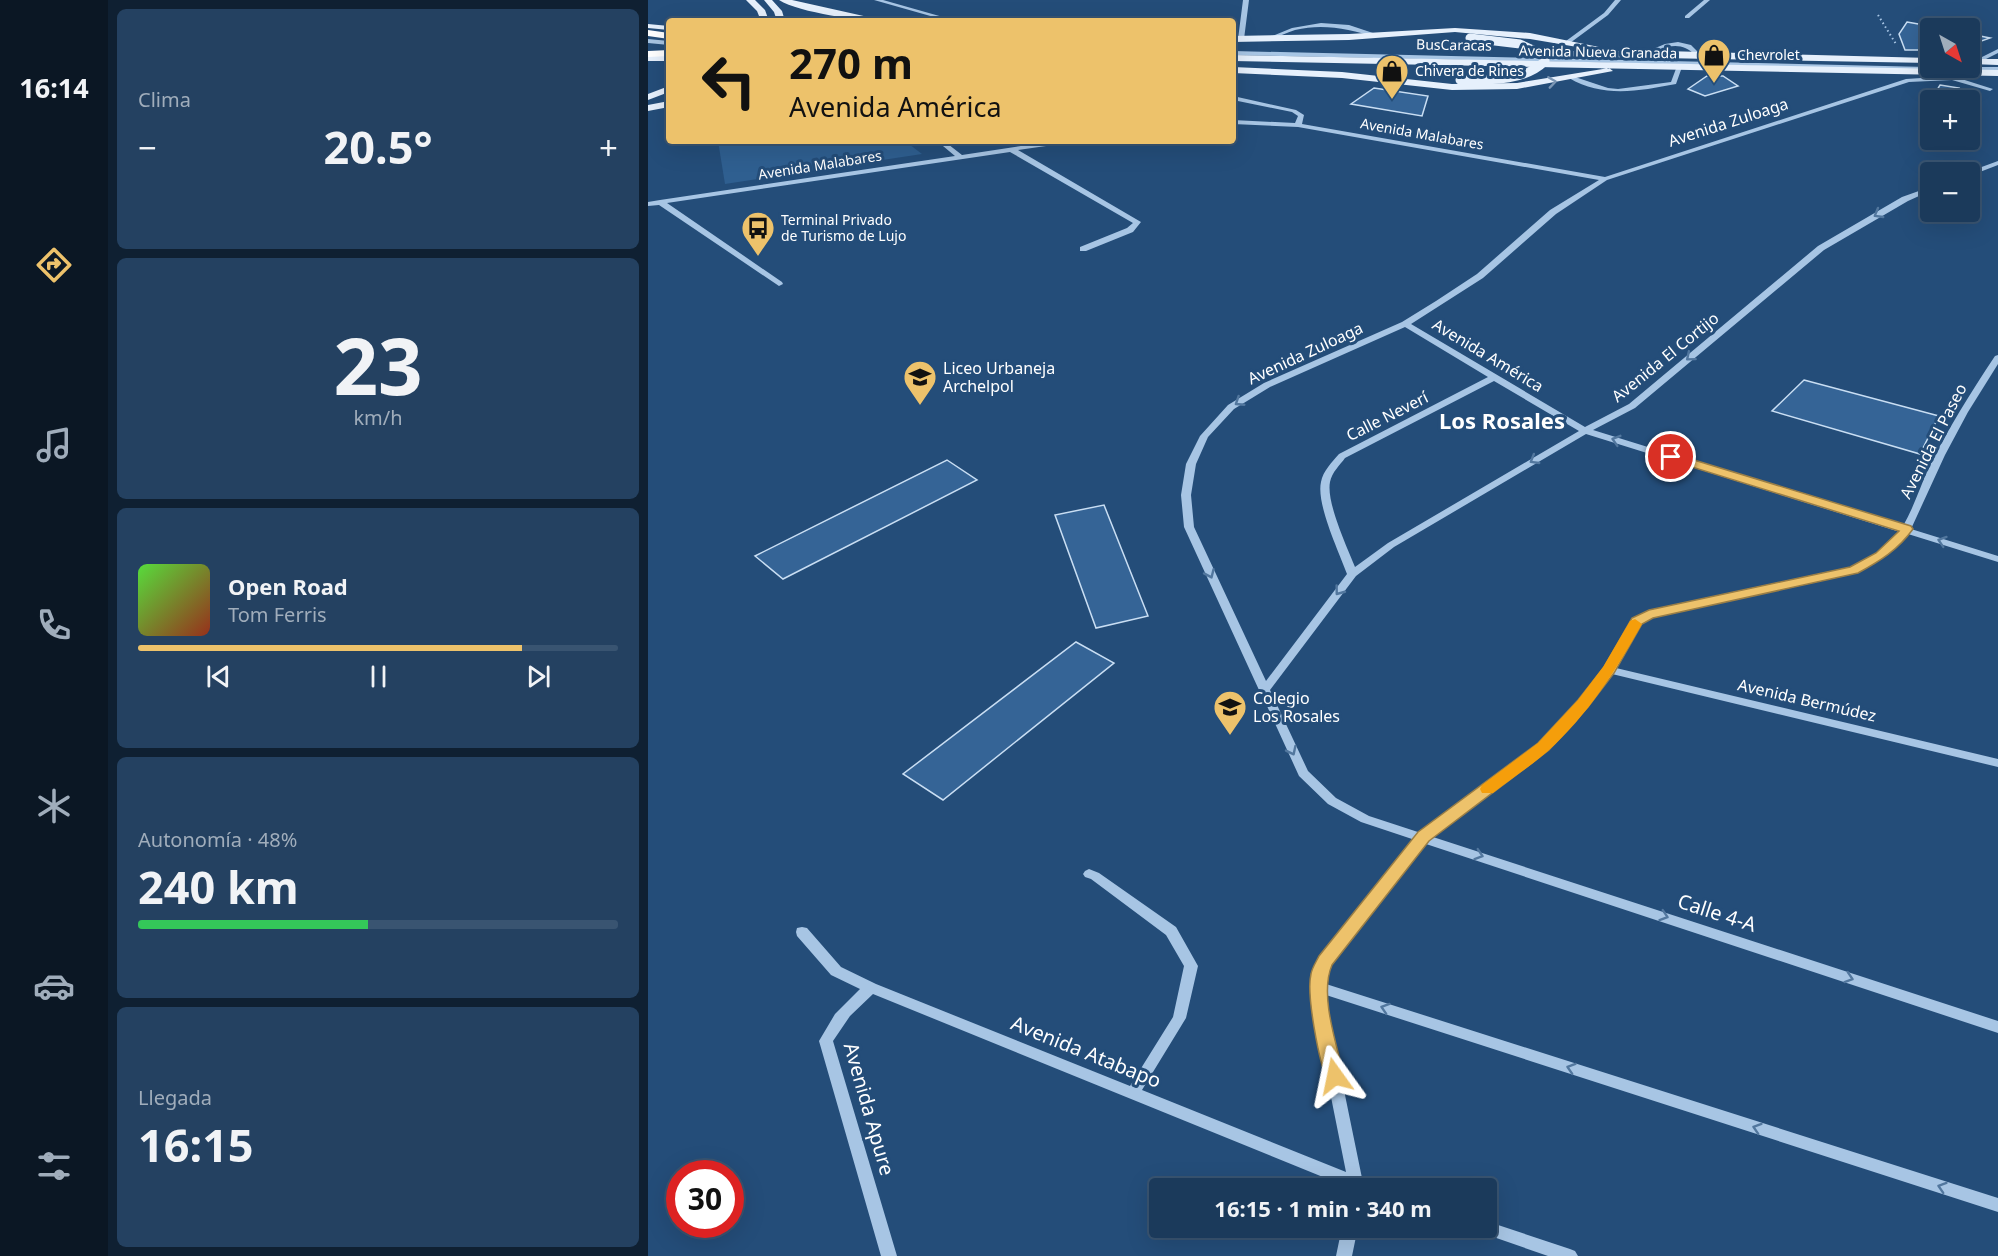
<!DOCTYPE html>
<html lang="es">
<meta charset="utf-8">
<style>
body{margin:0;font-family:"Noto Sans",sans-serif;background:#244161;color:#f1f3f6;height:100vh;display:flex;flex-direction:column;font-size:22px;white-space:nowrap}
*{box-sizing:border-box;margin:0}
p{font-size:20px;color:#a0adbb}
.icon{flex:none;width:33px;height:33px;fill:none;stroke:currentColor;stroke-width:2;stroke-linecap:round;stroke-linejoin:round}
.map{position:relative;flex:1;overflow:hidden}
.side{display:flex;flex-direction:column;gap:9px;padding:9px;background:#0f2032;width:540px}
.side>*{flex:none}
.top-card{position:absolute;left:18px;top:18px;width:570px;height:126px;border-radius:6px;box-shadow:0 6px 24px #0002,0 0 0 2px #395471;background:#edc26b;color:#111;overflow:hidden}
.needle{width:39px;rotate:141deg}
.buttons{position:absolute;left:1272px;top:18px;display:grid;gap:12px}
.buttons a{display:grid;place-items:center;width:60px;height:60px;border-radius:6px;background:#1b3a5b;box-shadow:0 6px 24px #0002,0 0 0 2px #395471;font-size:30px}
.speed{position:absolute;left:18px;top:1160px;display:flex;gap:12px;font-size:30px;font-weight:700;text-align:center}
.speed>*{display:grid;place-content:center;width:78px;height:78px;border-radius:50%;background:#1b3a5b;box-shadow:0 6px 24px #0002,0 0 0 2px #395471;line-height:1}
.speed .limit{border:9px solid #d22;background:#fff;color:#111}
.pin{position:absolute;display:grid;place-items:center;width:51px;height:51px;color:#fff;margin:-26px;border:3px solid #fff;border-radius:50%;box-shadow:0 2px 6px #0007}
.me{position:absolute;width:66px;margin:-33px;rotate:348deg;stroke-linejoin:round;filter:drop-shadow(0 0 4px #0008)}
.turn{display:flex;align-items:center;gap:21px;height:126px;padding:0 24px;font-size:27px}
.turn .icon{width:78px;height:78px;stroke-width:2.5}
.turn b{display:block;font-size:42px;line-height:51px}
.big{font-size:45px;font-weight:700;line-height:1.1}
.side .tile{flex:1;display:flex;flex-direction:column;justify-content:center;gap:9px;min-width:0;padding:0 21px;border-radius:9px;background:#244161}
.side .dial{align-items:center;gap:0}
.dial b{font-size:78px;line-height:1}
.song{display:flex;align-items:center;gap:18px}
.cover{width:72px;height:72px;border-radius:9px;background:linear-gradient(135deg,hsl(110 70% 55%),hsl(10 70% 35%))}
.played{height:6px;border-radius:3px;background:linear-gradient(90deg,#edc26b 80%,#395471 80%)}
.keys{display:flex;justify-content:space-around;direction:ltr}
.heat{display:flex;justify-content:space-between;align-items:center;font-size:33px;direction:ltr}
.charge{height:9px;border-radius:4px;background:linear-gradient(90deg,#34c759 48%,#395471 0)}
.trip{position:absolute;left:501px;top:1178px;width:348px;height:60px;border-radius:6px;background:#1b3a5b;box-shadow:0 6px 24px #0002,0 0 0 2px #395471;font-weight:700;line-height:60px;text-align:center}
main{display:flex;flex:1;min-height:0}
.dock{display:flex;flex-direction:column;width:108px;justify-content:space-around;align-items:center;background:#0b1724;color:#a0adbb}
.dock .icon{width:42px;height:42px}
.dock .on{color:#edc26b}
.dock b{font-size:27px;color:#f1f3f6}
.map>svg:first-child{display:block}
.green{fill:#2f5f90}
.building{fill:#356496;stroke:#c9def3;stroke-width:1.5}
.lines{fill:none;stroke-linecap:round;stroke-linejoin:round}
.path{stroke:#a7c5e4;stroke-width:2;stroke-dasharray:1.5 3;stroke-linecap:butt}
.minor{fill:#a7c5e4;fill-rule:evenodd}
.major{fill:#e6f0fc;fill-rule:evenodd}
.highway{fill:#fff;fill-rule:evenodd}
.major-bridge{stroke:#e6f0fc;stroke-width:9}
.oneway{stroke:#7b96b4}
.oneway2{stroke:#52779e}
.route{fill:#edc26b;stroke:#9a7e46;stroke-width:1.5}
.slow{fill:#f59e0b}
.labels{text-anchor:middle;stroke-width:6;stroke-linejoin:round;paint-order:stroke}
.far-street-label{font-size:14px;fill:#fff;stroke:#244d79}
.far-poi-label{font-size:14px;fill:#fff;stroke:#244d79;text-anchor:start}
.street-label{font-size:16px;fill:#fff;stroke:#244d79}
.poi-label{font-size:16px;fill:#fff;stroke:#244d79;text-anchor:start}
.near-street-label{font-size:20px;fill:#fff;stroke:#244d79}
.district-label{font-size:22px;font-weight:bold;fill:#fff;stroke:#244d79}
</style>
<main>
<nav class="dock">
<b>16:14</b>
<svg class="icon on" aria-label="directions" viewBox="0 0 24 24"><path d="M12 3l9 9-9 9-9-9zM9 14v-3h6M13 9l2 2-2 2"/></svg>
<svg class="icon" aria-label="music" viewBox="0 0 24 24"><path d="M9 18V5l10-2v13"/><circle cx="6" cy="18" r="3"/><circle cx="16" cy="16" r="3"/></svg>
<svg class="icon" aria-label="phone" viewBox="0 0 24 24"><path d="M5 4h4l2 5-3 2q2 4 5 5l2-3 5 2v4C11 20 4 13 5 4z"/></svg>
<svg class="icon" aria-label="climate" viewBox="0 0 24 24"><path d="M12 3v18M4 7l16 10M4 17L20 7"/></svg>
<svg class="icon" aria-label="car" viewBox="0 0 24 24"><path d="M5 17H2v-5l4-1 3-4h7l3 4 3 1v5h-3M9 17h6M6 11h13"/><circle cx="7" cy="17" r="2"/><circle cx="17" cy="17" r="2"/></svg>
<svg class="icon" aria-label="filters" viewBox="0 0 24 24"><path d="M4 7h16M4 17h16"/><circle cx="9" cy="7" r="2"/><circle cx="15" cy="17" r="2"/></svg>
</nav>
<section class="side">
<div class="tile"><p>Clima</p>
<div class="heat"><a>−</a><b class="big">20.5°</b><a>+</a></div>
</div>
<div class="tile dial"><b>23</b><p>km/h</p></div>
<div class="tile">
<div class="song"><i class="cover"></i><div><b>Open Road</b><p>Tom Ferris</p></div></div>
<div class="played"></div>
<div class="keys"><svg class="icon" aria-label="previous" viewBox="0 0 24 24"><path d="M18 5L8 12l10 7zM5 5v14"/></svg><svg class="icon" aria-label="pause" viewBox="0 0 24 24"><path d="M8 5v14M16 5v14"/></svg><svg class="icon" aria-label="next" viewBox="0 0 24 24"><path d="M6 5l10 7-10 7zM19 5v14"/></svg></div>
</div>
<div class="tile"><p>Autonomía · 48%</p><b class="big">240 km</b><div class="charge"></div></div>
<div class="tile"><p>Llegada</p><b class="big">16:15</b></div>
</section>
<div class="map">
<svg width="1350" height="1256" viewBox="0 0 1350 1256">
<rect width="100%" height="100%" fill="#244d79"/>
<path class="green" d="M70 141H257L274 154 77 184Z"/>
<path class="building" d="M1259 22 1293 28H1282V50H1257L1251 34Z
M1322 34 1342 38 1322 45Z
M1059 76H1075L1090 86 1057 96 1040 89Z
M1292 85 1311 88 1304 100H1283Z
M726 88 780 96 774 116 703 104Z
M1156 380 1291 416 1272 454 1124 411Z
M299 460 329 480 135 579 107 556Z
M456 505 500 616 448 628 407 515Z
M428 642 466 663 295 800 255 774Z"/>
<g class="lines">
<path class="path" d="M1230 15 1248 44"/>
<path class="minor" d="M226 0H235L309 21H300Z
M595 0H601L596 39 593 41 590 39Z
M967 0H973L960 15 922 43H918V41L956 13Z
M1056 0H1062L1041 18H1037V16Z
M673 23 701 25 731 35 728 37C701 29 675 23 647 30 638 33 629 37 620 41L617 39 644 28Z
M0 39 21 41V45L0 43Z
M1030 42 1043 45 1052 54 1047 55C1037 44 1024 44 1011 50L1014 54 1011 56 1005 49 1017 44Z
M1350 49V53L1330 63 1328 67H1350V71L585 55V51L1322 68 1326 61Z
M1029 66 1034 67 1028 84C991 91 955 98 921 78L924 76 960 88 970 89 1023 82Z
M1304 76 1345 89 1342 91 1304 80 1261 82 959 180 908 214 835 278 763 324 937 427 981 404 1170 246 1254 197 1282 187V191L1260 201 1176 250 987 408 945 430 1255 526C1266 507 1272 487 1281 467 1300 429 1323 392 1347 356L1350 355V364L1320 412 1297 455 1263 529 1350 556V562L1260 534 1242 553 1210 572 1004 618 993 623 968 668 1350 759V767L964 674 939 707 899 750 785 837 1350 1021V1033L778 844 683 964 678 984 1350 1198V1212L678 995 680 1012 714 1178 726 1183 728 1188H702L225 994 202 1016 185 1041 249 1256H233L171 1041 187 1014 212 989 183 975 149 936 148 932 149 928 154 927 159 928 193 967 228 984 482 1086 525 1017 536 966 518 935 443 879 437 877 435 874 437 871 441 869 451 873 528 927 550 966 538 1018 494 1090 698 1172 666 1012 663 987 672 957 767 840 713 822 680 804 651 776 614 695 609 692 611 690 536 527 533 495 538 464 552 436 580 405 616 383 754 322 788 301 829 274 902 210 951 180 650 127 585 124V120L647 123 650 116 644 112 585 100V96L648 110 656 115 654 124 957 177 1258 79ZM757 327 840 377 691 454C684 462 675 471 673 482 668 504 691 552 699 574L618 681 546 527 543 495 548 464 560 437 586 409 622 387ZM846 381 931 431 740 543 707 567C699 547 678 502 682 482 684 472 692 465 697 458ZM938 434 1252 532 1235 549 1203 568 1001 612 985 619 957 668 931 701 891 744 773 833 721 816 688 798 660 771 622 690 708 576 746 547Z
M289 141H296L314 155 406 141H422L419 143 370 150 493 222 485 232 438 251H432V247L479 228 485 223 362 152 19 203 134 282 135 284 131 286 11 205 0 206V202L12 200 307 156Z
M1350 161V165L1324 175 1322 176V172H1320Z
M838 1221 922 1249 927 1251 930 1256H900L831 1232 828 1227H838Z
M694 1227H710L704 1256H688Z"/>
<path class="major" d="M98 0H107L117 10 121 21H113L109 11Z
M116 0H124L134 11 137 21H129L126 12Z
M131 0H144L238 21C213 21 152 13 131 0Z
M0 24 21 26V30L0 28Z
M807 28 882 33 951 47 947 50 882 39 807 32 701 40 585 42V36L701 34Z
M909 51H1016L1282 58V63L906 56V52Z
M0 55H21V61H0Z
M585 55 1350 70V76L585 61Z
M1350 59V65L1322 64V60L1324 59Z
M585 67 694 72 804 84 869 83 961 68 965 71 869 89 804 90 694 78 585 73Z
M21 86V92L0 100V94Z
M21 101V107L0 111V105Z"/>
<path class="highway" d="M0 30 21 33V39L0 36Z
M21 50V56L0 57V51Z"/>
<path class="major-bridge" d="M812 80C840 80 876 82 897 61L894 54 872 44 822 38"/>
</g>
<defs><path id="oneway-chevron" d="M-2-3.5L2.5 0L-2 3.5" fill="none" stroke-width="1.6" stroke-linecap="round" stroke-linejoin="round" transform="scale(1.5)"/></defs>
<use class="oneway" href="#oneway-chevron" transform="translate(904 82) rotate(-8)"/>
<g class="oneway2">
<use href="#oneway-chevron" transform="translate(1230 214) rotate(150)"/>
<use href="#oneway-chevron" transform="translate(1042 357) rotate(140)"/>
<use href="#oneway-chevron" transform="translate(591 402) rotate(147)"/>
<use href="#oneway-chevron" transform="translate(968 440) rotate(-163)"/>
<use href="#oneway-chevron" transform="translate(886 460) rotate(149)"/>
<use href="#oneway-chevron" transform="translate(1294 541) rotate(-162)"/>
<use href="#oneway-chevron" transform="translate(562 574) rotate(66)"/>
<use href="#oneway-chevron" transform="translate(691 591) rotate(127)"/>
<use href="#oneway-chevron" transform="translate(644 751) rotate(64)"/>
<use href="#oneway-chevron" transform="translate(831 855) rotate(18)"/>
<use href="#oneway-chevron" transform="translate(1016 916) rotate(18)"/>
<use href="#oneway-chevron" transform="translate(1201 978) rotate(18)"/>
<use href="#oneway-chevron" transform="translate(737 1008) rotate(-162)"/>
<use href="#oneway-chevron" transform="translate(923 1068) rotate(-162)"/>
<use href="#oneway-chevron" transform="translate(1109 1128) rotate(-162)"/>
<use href="#oneway-chevron" transform="translate(1294 1187) rotate(-162)"/>
</g>
<path class="route" d="M1023 453 1263 526 1265 529C1250 550 1232 561 1210 573L1005 618 994 624 966 673 940 707 901 750 781 841 684 965C671 995 689 1045 696 1076L693 1082 687 1084 680 1082C671 1063 658 994 663 974 664 968 668 962 671 956L770 832 890 743 930 700 956 667 984 618 1001 610 1202 567 1228 553 1251 531 1018 459V454Z"/>
<path class="slow" d="M987 619 994 624C968 670 940 715 900 751 883 766 863 779 845 793H834L832 789 834 785 890 743 930 700 955 667 982 621Z"/>
<defs>
<symbol id="shop-pin" viewBox="-11 -11 22 30"><path d="M0 17L-7.5 6A9.5 9.5 0 1 1 7.5 6Z" fill="#edc26b" stroke="#244d79"/><path d="M-5-2.5h2.3a2.7 3.5 0 0 1 5.4 0H5L5.5 6h-11ZM-1.5-2.5h3a1.5 2.3 0 0 0-3 0Z" fill="#111"/></symbol>
<symbol id="bus-pin" viewBox="-11 -11 22 30"><path d="M0 17L-7.5 6A9.5 9.5 0 1 1 7.5 6Z" fill="#edc26b" stroke="#244d79"/><path d="M-5-6H5V4H4V6H2V4H-2V6H-4V4H-5ZM-3.5-4V0h7V-4ZM-3.5 1.2v1.5H-2V1.2ZM2 1.2v1.5H3.5V1.2Z" fill="#111"/></symbol>
<symbol id="school-pin" viewBox="-11 -11 22 30"><path d="M0 17L-7.5 6A9.5 9.5 0 1 1 7.5 6Z" fill="#edc26b" stroke="#244d79"/><path d="M0-5L7-2L0 1L-7-2ZM-4 1L0 2.5L4 1V4Q0 6-4 4Z" fill="#111"/></symbol>
</defs>
<g fill-rule="evenodd">
<use href="#shop-pin" x="1047" y="36" width="38" height="52"/>
<use href="#shop-pin" x="725" y="52" width="38" height="52"/>
<use href="#bus-pin" x="91" y="209" width="38" height="52"/>
<use href="#school-pin" x="253" y="358" width="38" height="52"/>
<use href="#school-pin" x="563" y="688" width="38" height="52"/>
</g>
<g class="labels">
<g class="far-street-label">
<text transform="translate(806 45) rotate(1)" y="5">BusCaracas</text>
<text transform="translate(950 52) rotate(1)" y="5">Avenida Nueva Granada</text>
<text transform="translate(774 134) rotate(10)" y="5">Avenida Malabares</text>
<text transform="translate(172 165) rotate(-9)" y="5">Avenida Malabares</text>
</g>
<g class="far-poi-label">
<text x="1089" y="60">Chevrolet</text>
<text x="767" y="76">Chivera de Rines</text>
<text x="133" y="225">Terminal Privado<tspan x="133" dy="16">de Turismo de Lujo</tspan></text>
</g>
<g class="street-label">
<text transform="translate(1080 122) rotate(-18)" y="6">Avenida Zuloaga</text>
<text transform="translate(657 353) rotate(-25)" y="6">Avenida Zuloaga</text>
<text transform="translate(840 355) rotate(31)" y="6">Avenida América</text>
<text transform="translate(1017 357) rotate(-39)" y="6">Avenida El Cortijo</text>
<text transform="translate(739 416) rotate(-27)" y="6">Calle Neverí</text>
<text transform="translate(1285 441) rotate(-63)" y="6">Avenida El Paseo</text>
<text transform="translate(1159 700) rotate(13)" y="6">Avenida Bermúdez</text>
</g>
<g class="poi-label">
<text x="295" y="374">Liceo Urbaneja<tspan x="295" dy="18">Archelpol</tspan></text>
<text x="605" y="704">Colegio<tspan x="605" dy="18">Los Rosales</tspan></text>
</g>
<g class="near-street-label">
<text transform="translate(1069 913) rotate(18)" y="7">Calle 4-A</text>
<text transform="translate(438 1052) rotate(22)" y="7">Avenida Atabapo</text>
<text transform="translate(221 1109) rotate(74)" y="7">Avenida Apure</text>
</g>
<g class="district-label">
<text x="854" y="429">Los Rosales</text>
</g>
</g>
</svg>
<div class="buttons">
<a><svg class="needle" viewBox="-14 -14 28 28"><path d="M0-13l5 13h-10z" fill="#e53935"/><path d="M0 13l5-13h-10z" fill="#a0adbb"/></svg></a>
<a>+</a>
<a>−</a>
</div>
<div class="speed"><div class="limit">30</div></div>
<div class="pin" style="left:1023px;top:457px;background:#d93025"><svg class="icon" aria-label="arrive" viewBox="0 0 24 24"><path d="M6 21V4h12l-3 4 3 4H6"/></svg></div>
<svg class="me" style="left:687px;top:1076px" viewBox="-20 -20 40 40"><path d="M0-17L14 15 0 8-14 15z" fill="#edc26b" stroke="#fff" stroke-width="4"/></svg>
<div class="trip">16:15 · 1 min · 340 m</div>
<div class="top-card">
<div class="turn"><svg class="icon" aria-label="left" viewBox="0 0 24 24"><path d="M17 20v-9H6M10 6l-5 5 5 5"/></svg><div><b>270 m</b>Avenida América</div></div>
</div>
</div>
</main>
